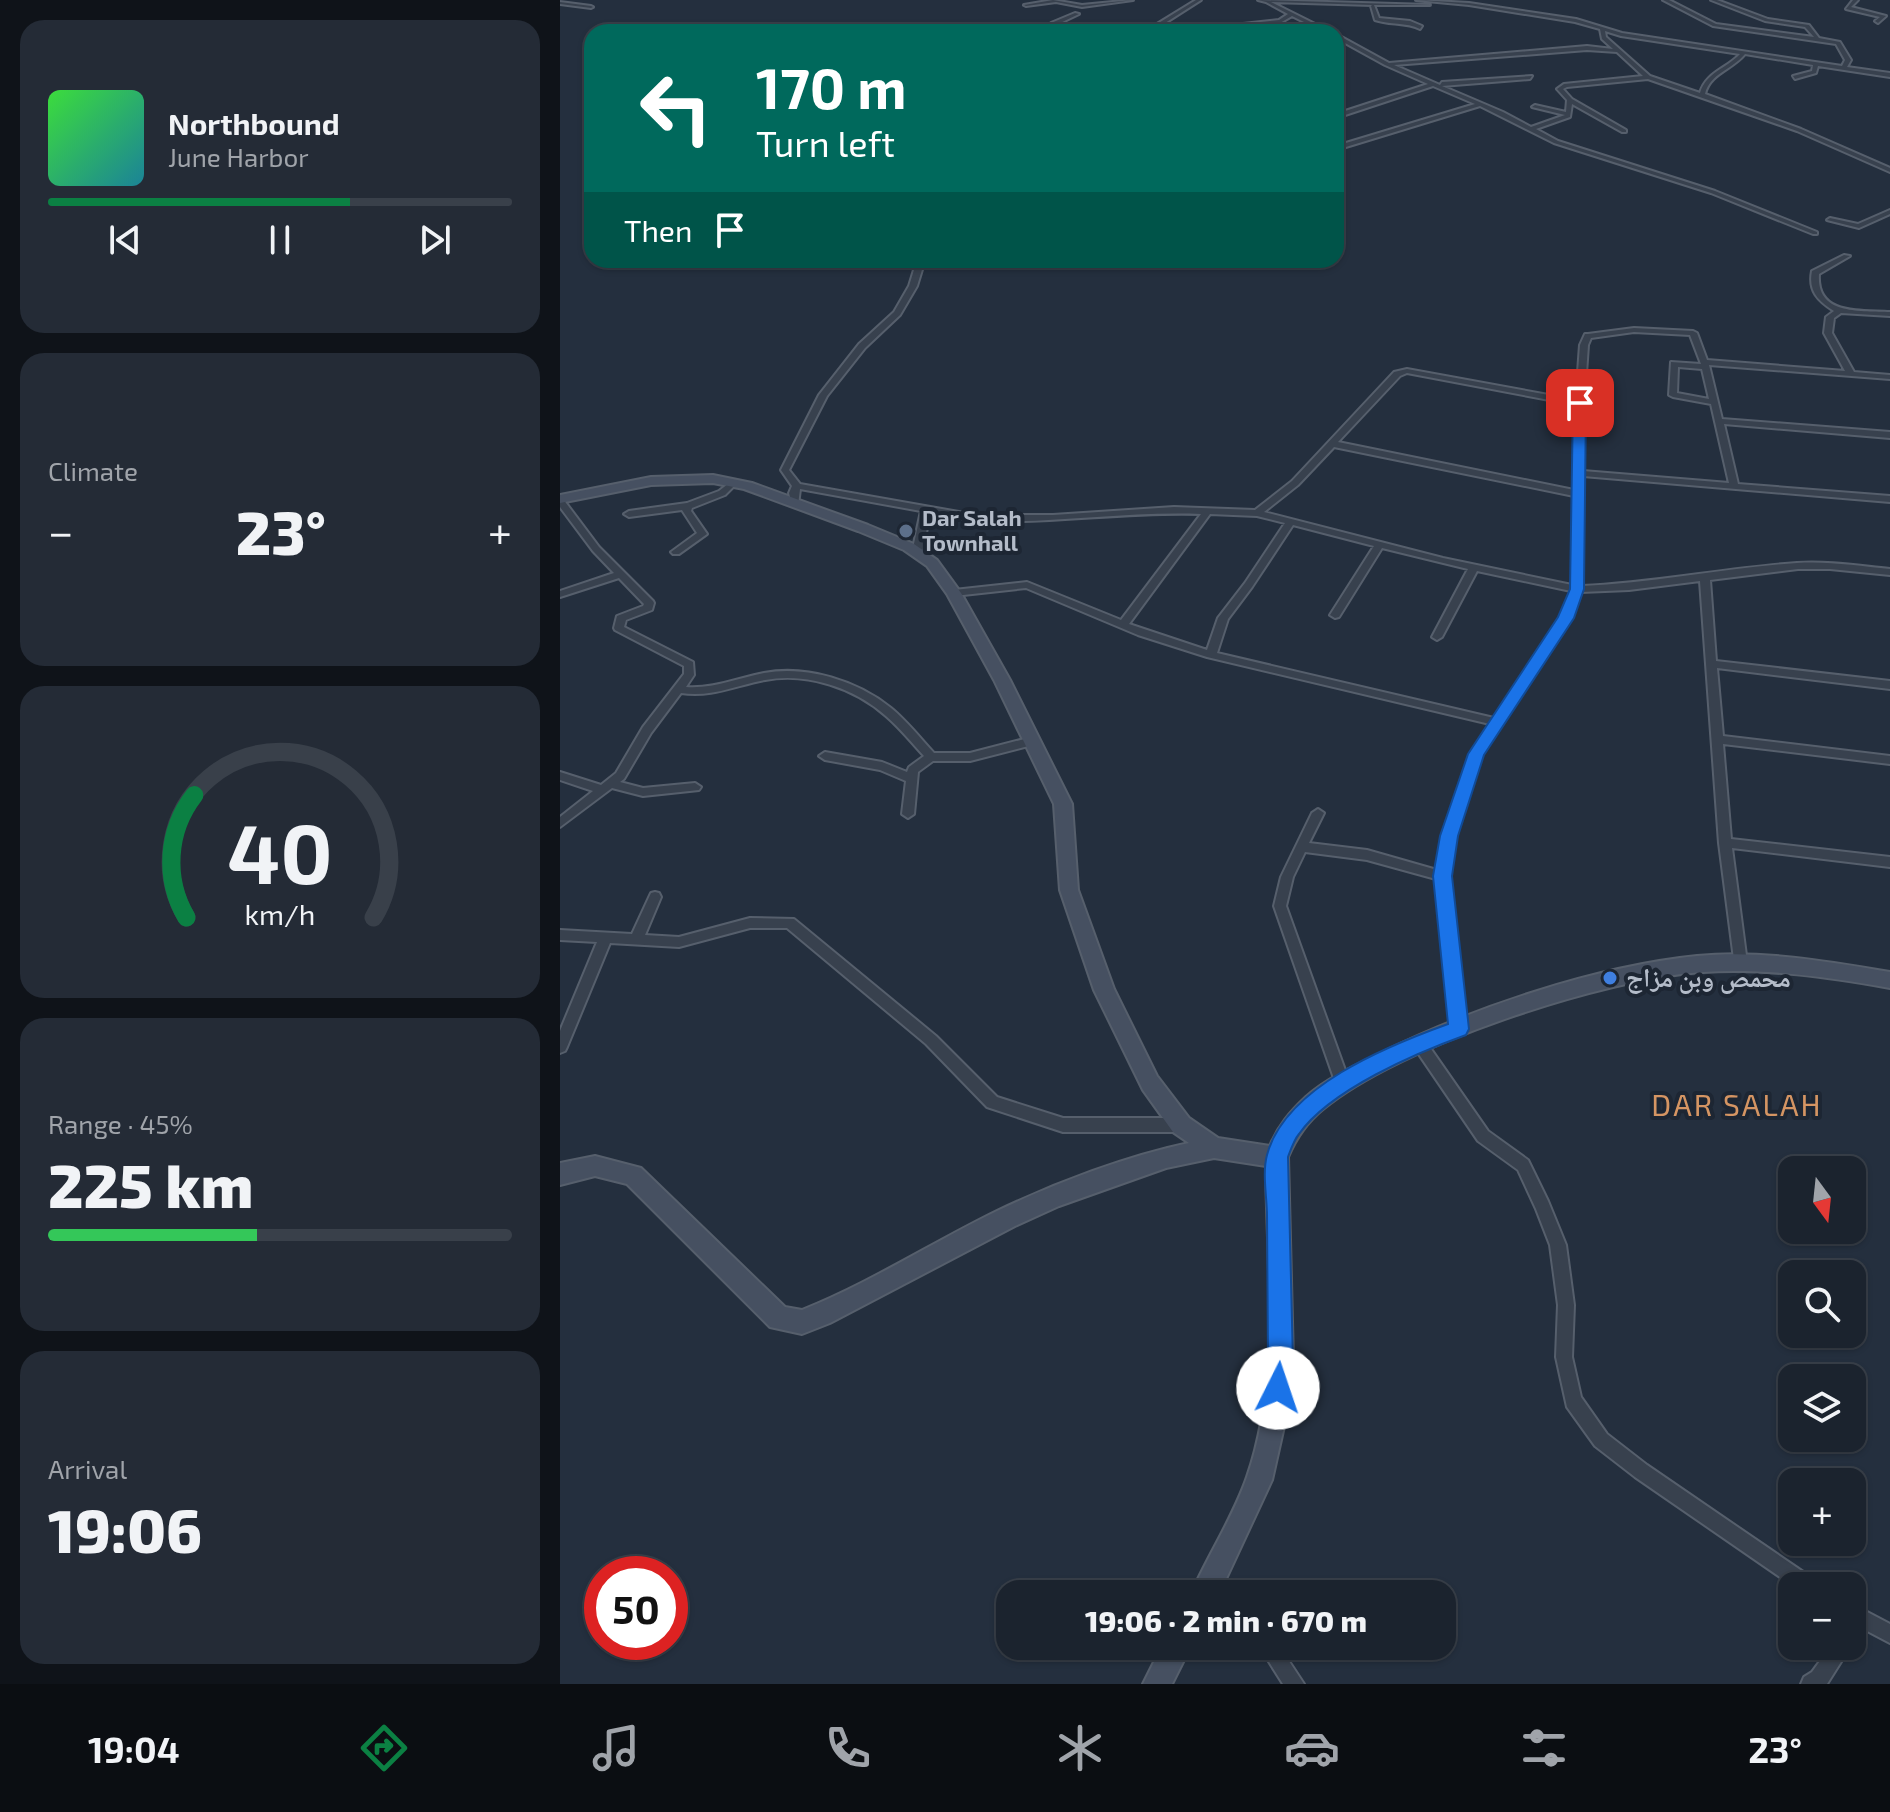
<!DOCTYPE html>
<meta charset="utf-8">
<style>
body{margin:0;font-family:"Exo 2","Noto Naskh Arabic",sans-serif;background:#242b36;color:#f1f3f6;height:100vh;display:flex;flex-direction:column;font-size:30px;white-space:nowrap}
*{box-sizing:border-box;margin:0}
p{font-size:26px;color:#a0a4aa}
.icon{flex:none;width:44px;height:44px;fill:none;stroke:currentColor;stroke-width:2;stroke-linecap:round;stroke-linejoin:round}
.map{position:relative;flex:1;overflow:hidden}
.panel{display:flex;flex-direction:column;gap:20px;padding:20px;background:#0f1319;width:560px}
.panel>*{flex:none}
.hud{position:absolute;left:24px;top:24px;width:760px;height:244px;border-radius:24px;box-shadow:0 2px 6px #0004,0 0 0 2px #39404a;background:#00695c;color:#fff;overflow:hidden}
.needle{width:52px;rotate:165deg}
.controls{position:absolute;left:1218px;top:1156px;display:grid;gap:16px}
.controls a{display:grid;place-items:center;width:88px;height:88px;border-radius:16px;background:#1b232e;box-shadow:0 2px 6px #0004,0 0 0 2px #39404a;font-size:40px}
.speed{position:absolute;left:24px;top:1556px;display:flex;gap:16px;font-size:40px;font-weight:700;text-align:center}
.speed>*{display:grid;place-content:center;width:104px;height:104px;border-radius:50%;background:#1b232e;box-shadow:0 2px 6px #0004,0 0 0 2px #39404a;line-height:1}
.speed .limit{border:12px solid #d22;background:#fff;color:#111}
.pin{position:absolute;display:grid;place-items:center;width:68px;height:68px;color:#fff;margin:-34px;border-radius:16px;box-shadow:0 4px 12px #0006}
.me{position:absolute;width:88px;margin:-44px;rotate:4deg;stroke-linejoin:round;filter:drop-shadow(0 0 6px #0008)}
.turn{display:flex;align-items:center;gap:28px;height:168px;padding:0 40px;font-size:36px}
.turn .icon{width:104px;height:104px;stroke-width:2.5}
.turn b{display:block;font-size:56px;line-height:68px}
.then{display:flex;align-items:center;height:76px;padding:0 40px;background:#0003;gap:16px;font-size:30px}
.big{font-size:60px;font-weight:800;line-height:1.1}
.panel .tile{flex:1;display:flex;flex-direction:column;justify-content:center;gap:12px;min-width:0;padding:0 28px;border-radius:24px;background:#242b36}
.panel .dial{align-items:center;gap:0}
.dial svg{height:208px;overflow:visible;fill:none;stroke:#39404a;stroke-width:7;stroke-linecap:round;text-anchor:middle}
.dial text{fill:#f1f3f6;stroke:none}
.song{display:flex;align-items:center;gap:24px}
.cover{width:96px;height:96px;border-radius:12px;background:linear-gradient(135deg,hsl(120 70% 55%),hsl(190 70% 35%))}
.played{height:8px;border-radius:4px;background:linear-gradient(90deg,#0b8043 65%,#39404a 65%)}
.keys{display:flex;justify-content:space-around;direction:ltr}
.heat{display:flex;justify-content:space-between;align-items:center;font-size:44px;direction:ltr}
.charge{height:12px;border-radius:6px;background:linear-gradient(90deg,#34c759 45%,#39404a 0)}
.trip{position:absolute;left:436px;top:1580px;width:460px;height:80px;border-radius:24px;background:#1b232e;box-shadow:0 2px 6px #0004,0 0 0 2px #39404a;font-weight:800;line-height:80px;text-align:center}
.tab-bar{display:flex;height:128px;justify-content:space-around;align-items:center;background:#0b0e12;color:#a0a4aa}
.tab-bar .icon{width:56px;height:56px}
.tab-bar .current{color:#0b8043}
.tab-bar b{font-size:36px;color:#f1f3f6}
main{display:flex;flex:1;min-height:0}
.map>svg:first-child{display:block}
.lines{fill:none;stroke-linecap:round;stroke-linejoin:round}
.street-casing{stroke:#565f6c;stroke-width:4}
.secondary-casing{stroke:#565f6c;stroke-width:4}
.street{fill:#38414e;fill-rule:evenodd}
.secondary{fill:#465061;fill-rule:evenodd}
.route{fill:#1a73e8;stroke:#114b97;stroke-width:2}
.service-dot{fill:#5c6f8a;stroke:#1d2633;stroke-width:3}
.shop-dot{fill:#3f7fe0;stroke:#1d2633;stroke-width:3}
.labels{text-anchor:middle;stroke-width:8;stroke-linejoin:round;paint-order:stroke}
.far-poi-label{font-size:22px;font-weight:bold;fill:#b4bcc9;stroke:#1d2633;text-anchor:start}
.poi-label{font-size:26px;font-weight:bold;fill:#b4bcc9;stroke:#1d2633;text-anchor:start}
.quarter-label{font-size:30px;letter-spacing:2px;fill:#d59563;stroke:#1d2633}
</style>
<main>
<section class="panel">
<div class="tile">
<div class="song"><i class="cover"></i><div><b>Northbound</b><p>June Harbor</p></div></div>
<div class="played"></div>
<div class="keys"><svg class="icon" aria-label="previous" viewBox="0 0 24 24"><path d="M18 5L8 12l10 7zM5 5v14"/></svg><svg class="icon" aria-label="pause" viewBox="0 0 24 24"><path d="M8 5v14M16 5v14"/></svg><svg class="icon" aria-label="next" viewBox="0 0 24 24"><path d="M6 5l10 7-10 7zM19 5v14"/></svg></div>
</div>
<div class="tile"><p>Climate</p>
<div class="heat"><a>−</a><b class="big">23°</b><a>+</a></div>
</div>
<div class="tile dial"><svg viewBox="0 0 100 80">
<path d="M14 69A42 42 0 1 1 86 69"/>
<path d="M14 69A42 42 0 0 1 17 22" stroke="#0b8043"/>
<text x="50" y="56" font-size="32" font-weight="700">40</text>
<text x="50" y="72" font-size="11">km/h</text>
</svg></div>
<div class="tile"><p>Range · 45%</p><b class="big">225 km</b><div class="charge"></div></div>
<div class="tile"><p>Arrival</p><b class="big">19:06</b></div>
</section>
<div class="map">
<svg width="1330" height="1684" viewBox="0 0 1330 1684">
<rect width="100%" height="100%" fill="#242f3e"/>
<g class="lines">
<defs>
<path id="street" d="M493 0 522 5 573 0 522 7 496 2 466 6 464 5Z
M636 0H641L591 32H584Z
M698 0 870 5H814L819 18 850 21 862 26 860 29C846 22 830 25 815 20L811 6 812 5 711 2 771 32H764L732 16 720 23 672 28 674 25 719 20 728 14 706 2Z
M856 0 909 3 1016 19 1062 33 1282 66 1285 60 1276 44 1153 26 1103 0H1109L1156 24 1254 37 1245 27 1205 21 1151 0H1157L1208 19 1249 25 1259 38 1280 42 1291 60 1287 67 1330 73V77L1258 66 1256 73 1235 79 1233 76 1252 71 1253 65 1185 54C1172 70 1150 73 1145 94L1241 129 1330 168V172L1237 131 1088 79 1007 87 1003 89 1012 99 1066 130V132H1062L1012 104 1010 117 976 129 998 141 1155 191 1257 232V234H1253L1151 193 994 143 920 106 776 150V146L915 104 873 86 776 118V114L868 84 825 65 776 38V34L829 63 1027 46 1053 49 1042 39 1040 29 1015 22 909 5ZM1045 31 1061 36 1180 54C1166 69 1146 72 1140 93L1090 76 1046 37ZM1027 50 1057 52 1083 76 1004 84 997 89 1007 100 1006 112 975 105 972 107 1005 115 971 127 943 112 882 86 970 79 972 76 882 82 880 85 834 65Z
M1293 0H1298L1291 7 1326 16 1318 23 1315 21 1320 17 1286 9Z
M0 2 31 6 33 7 31 8 0 4Z
M515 13 519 14 496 25 499 32H493L491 23Z
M1330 210V214L1299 228 1267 220 1270 218 1298 224Z
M1284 255 1290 256 1259 274C1256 316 1301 310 1330 312V316L1281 313 1274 318 1272 333 1294 372 1330 375V379L1149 365 1162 419 1330 432V438L1164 424 1178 484 1330 496V502L1023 476 1022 586C1094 583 1165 568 1237 563 1268 561 1299 566 1330 569V575L1270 569H1238L1150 580 1156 661 1330 681V689L1157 668 1163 736 1330 756V764L1163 744 1171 839 1330 857V867L1172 848 1187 963 1185 967 1180 968 1175 967 1159 843 1140 581 1069 590 1021 592 1011 618 921 755 895 836 888 876 906 1029 904 1033 899 1035 894 1033 892 1029 876 879 807 860 745 852 733 877 726 906 790 1084 788 1088 783 1090 778 1088 776 1084 714 906 721 877 752 813 758 809 764 813 749 843 807 850 877 870 883 836 910 754 930 724 647 657 578 635 466 588 394 596 389 593 394 590 467 582 561 620 641 514C567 511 493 524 419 521 403 520 386 515 370 513L362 553 357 556 352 553 361 511 240 489 238 505H232L229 493 232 486 221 470 259 395 299 344 334 312 349 286 357 260H365L357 286 340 315 305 348 267 396 229 470 240 484 416 515H493L614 507 695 510 732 481 834 372 847 369 1016 400 1020 345 1025 334H1028L1074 328 1133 331 1137 333 1147 360 1285 371 1264 333 1266 317 1274 311C1258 301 1248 291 1252 271ZM1074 332 1130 335 1141 364 1111 362 1109 395 1113 397 1151 404 1169 483 1023 471 1024 403 1028 345 1031 338ZM1118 367 1142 369 1149 399 1117 393ZM847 373 1016 405 1014 490 778 442 840 376ZM774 447 1014 496 1012 585 883 558 704 512 738 485ZM650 514 697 516 725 523 685 583 658 618 647 650 569 624ZM733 525 814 546 770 615 775 618 779 617 822 548 908 569 872 637 877 640 882 637 917 571 1011 591 1001 618 934 718 657 653 668 619 692 587Z
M173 480 177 483 165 495 132 508 131 511 147 534 119 554H113L111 552 137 533 122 510 69 517 64 514 69 511 127 503 159 491Z
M0 498 3 499 39 547 93 601 94 603 92 610 66 620 64 627 133 662 134 675 126 687C153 689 178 678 204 673 247 665 298 681 331 708 347 721 360 738 374 753H410L472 737 478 741 476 744 410 761H373L358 772 354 814 348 818 342 814 346 781 320 770 265 760 259 756 265 752 322 762 347 772 349 767 364 756C352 743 340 728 326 716 295 688 247 672 205 680 177 685 151 698 121 693L91 733 64 779 60 782 83 788 135 783 141 787 139 790 83 796 52 788 0 827V817L33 791 0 780V772L41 785 56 773 83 727 124 674V666L55 630 54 628 57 616 83 606 84 604 59 578 0 597V591L54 573 33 551 0 507Z
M95 892 99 893 101 897 85 935 119 937 190 918 234 919 376 1036 437 1097 503 1118H621L626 1120 628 1125 626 1130 621 1132H503L427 1107 366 1044 227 928H190L119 947 50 943 7 1047 5 1051 0 1053V1031L37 942 0 940V930L72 934 91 893Z
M859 1037 864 1039 928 1131 968 1160 988 1201 1006 1245 1014 1305 1012 1357 1021 1397 1047 1434 1087 1465 1255 1580 1258 1586H1233L1075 1477 1035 1446 1007 1407 996 1357 998 1305 990 1245 976 1209 958 1170 918 1141 854 1047 852 1043 854 1039Z
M1292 1604 1330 1624V1643L1292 1623Z
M699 1646H719L744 1684H723Z
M1271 1646H1291L1267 1684H1241L1244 1677 1252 1672Z"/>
<path id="secondary" d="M153 475 192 483 308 525 354 544 377 560 401 593 450 680 512 804 518 890 554 989 597 1076 629 1118 658 1138 710 1146C718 1126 730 1112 746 1097 766 1079 794 1066 819 1054 910 1009 1036 966 1137 956 1201 950 1266 961 1330 972V988C1268 977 1206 968 1143 972 1045 978 838 1046 763 1109 747 1122 736 1138 728 1157L733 1362 727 1413 712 1480 659 1594H631C648 1555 673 1518 687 1477 721 1379 707 1268 706 1166L654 1158 606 1168 499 1206 455 1226 270 1323 242 1334 210 1327 67 1184 35 1176 0 1185V1163L35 1156 81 1168 225 1307 242 1310C310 1283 373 1242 439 1210 496 1183 567 1156 629 1143L613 1132 583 1090 534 990 500 890 494 804 434 680 387 594 367 566 344 550 298 531 184 489 153 483 91 485 0 503V495L91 477Z
M602 1646H631L612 1684H583Z"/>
</defs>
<use href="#street" class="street-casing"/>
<use href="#secondary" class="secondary-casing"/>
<use href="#street" class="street"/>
<use href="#secondary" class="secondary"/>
</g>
<path class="route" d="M1020 399 1026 403 1024 589 1014 618 924 755 898 836 892 876 909 1029 906 1035C856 1053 770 1090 739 1134 734 1140 731 1149 728 1157L733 1362 727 1397 718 1400 709 1397 705 1388 708 1362C708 1314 707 1265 707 1216 707 1197 702 1173 707 1155 725 1087 827 1046 888 1024L873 876 880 836 908 754 998 617 1010 589 1013 403Z"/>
<circle class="service-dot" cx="346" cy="531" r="8"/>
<circle class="shop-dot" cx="1050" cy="978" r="8"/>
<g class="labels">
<g class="far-poi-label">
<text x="362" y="526">Dar Salah<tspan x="362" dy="25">Townhall</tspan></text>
</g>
<g class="poi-label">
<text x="1066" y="987">محمص وبن مزاج</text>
</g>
<g class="quarter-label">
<text x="1177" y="1116">DAR SALAH</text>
</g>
</g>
</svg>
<div class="controls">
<a><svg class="needle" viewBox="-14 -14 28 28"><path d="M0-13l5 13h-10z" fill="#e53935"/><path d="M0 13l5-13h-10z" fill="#a0a4aa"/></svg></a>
<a><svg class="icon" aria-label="search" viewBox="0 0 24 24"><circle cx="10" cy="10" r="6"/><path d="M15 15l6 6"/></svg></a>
<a><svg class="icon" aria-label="layers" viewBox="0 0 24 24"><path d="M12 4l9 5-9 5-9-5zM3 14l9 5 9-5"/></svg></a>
<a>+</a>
<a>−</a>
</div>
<div class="speed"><div class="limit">50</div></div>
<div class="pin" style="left:1020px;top:403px;background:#d93025"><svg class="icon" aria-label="arrive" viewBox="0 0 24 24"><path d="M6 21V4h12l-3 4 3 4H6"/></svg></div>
<svg class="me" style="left:718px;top:1388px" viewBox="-20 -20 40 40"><circle r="19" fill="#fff"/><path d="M0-13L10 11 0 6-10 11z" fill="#1a73e8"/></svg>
<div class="trip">19:06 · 2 min · 670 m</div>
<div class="hud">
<div class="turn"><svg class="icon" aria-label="left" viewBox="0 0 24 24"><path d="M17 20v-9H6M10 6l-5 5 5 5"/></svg><div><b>170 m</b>Turn left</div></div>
<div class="then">Then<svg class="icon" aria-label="arrive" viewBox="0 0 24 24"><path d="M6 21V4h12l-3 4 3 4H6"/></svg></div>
</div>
</div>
</main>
<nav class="tab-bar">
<b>19:04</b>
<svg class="icon current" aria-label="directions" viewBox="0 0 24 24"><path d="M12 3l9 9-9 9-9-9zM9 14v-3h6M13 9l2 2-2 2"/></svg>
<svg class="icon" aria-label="music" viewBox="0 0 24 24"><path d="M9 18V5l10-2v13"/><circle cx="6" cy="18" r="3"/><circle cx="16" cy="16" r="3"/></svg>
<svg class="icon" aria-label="phone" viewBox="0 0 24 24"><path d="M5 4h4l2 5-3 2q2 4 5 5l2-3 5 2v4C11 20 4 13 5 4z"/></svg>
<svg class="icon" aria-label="climate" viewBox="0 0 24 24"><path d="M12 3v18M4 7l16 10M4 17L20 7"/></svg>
<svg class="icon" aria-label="car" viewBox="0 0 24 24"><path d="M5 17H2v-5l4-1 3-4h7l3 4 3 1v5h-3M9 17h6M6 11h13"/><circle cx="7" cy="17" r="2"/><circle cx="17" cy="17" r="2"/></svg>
<svg class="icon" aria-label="filters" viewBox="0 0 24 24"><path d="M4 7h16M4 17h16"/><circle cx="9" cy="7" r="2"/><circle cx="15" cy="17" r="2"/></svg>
<b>23°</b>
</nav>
